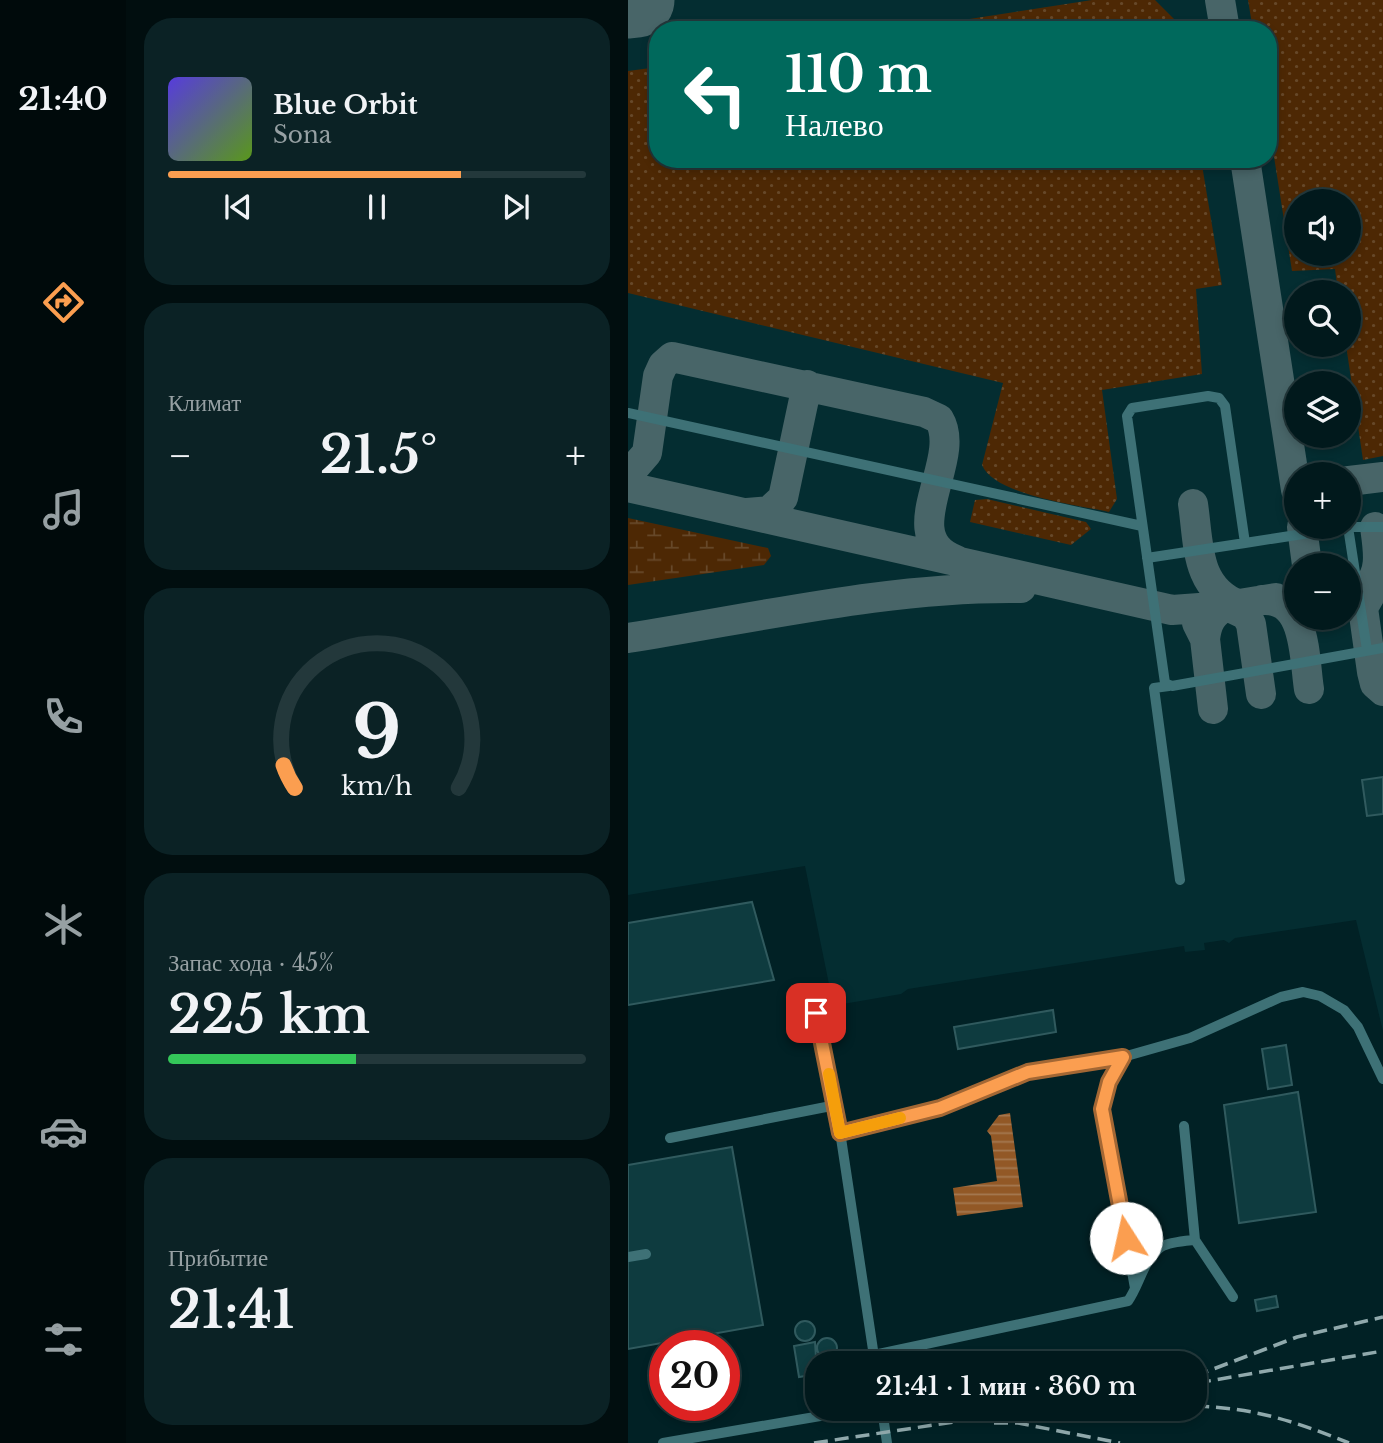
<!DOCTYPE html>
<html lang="ru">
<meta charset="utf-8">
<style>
body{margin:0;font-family:"Libre Baskerville",serif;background:#0b2225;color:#f1f3f6;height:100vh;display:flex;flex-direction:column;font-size:26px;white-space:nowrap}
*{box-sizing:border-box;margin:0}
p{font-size:23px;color:#96a0a3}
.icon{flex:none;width:38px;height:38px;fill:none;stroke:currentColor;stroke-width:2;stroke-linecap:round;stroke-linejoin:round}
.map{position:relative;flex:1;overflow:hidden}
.details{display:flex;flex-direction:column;gap:18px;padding:18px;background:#010e0f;width:502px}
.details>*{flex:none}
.guide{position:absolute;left:21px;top:21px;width:628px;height:147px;border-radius:28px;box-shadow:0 4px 10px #0003,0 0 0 2px #23383b;background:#00695c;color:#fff;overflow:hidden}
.tools{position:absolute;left:656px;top:189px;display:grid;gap:14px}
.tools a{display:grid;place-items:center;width:77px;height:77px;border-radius:50%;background:#01191c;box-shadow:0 4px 10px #0003,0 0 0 2px #23383b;font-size:35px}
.speed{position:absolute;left:21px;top:1330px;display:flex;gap:14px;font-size:35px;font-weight:700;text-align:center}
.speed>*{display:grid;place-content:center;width:91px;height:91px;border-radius:50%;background:#01191c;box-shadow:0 4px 10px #0003,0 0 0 2px #23383b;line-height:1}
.speed .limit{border:10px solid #d22;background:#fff;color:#111}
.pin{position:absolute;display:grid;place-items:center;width:60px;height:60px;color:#fff;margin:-30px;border-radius:14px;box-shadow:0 4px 10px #0006}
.me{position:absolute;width:77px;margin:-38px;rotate:350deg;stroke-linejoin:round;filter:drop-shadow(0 0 5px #0008)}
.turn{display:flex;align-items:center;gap:24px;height:147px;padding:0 21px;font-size:32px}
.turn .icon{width:91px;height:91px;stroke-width:2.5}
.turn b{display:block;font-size:49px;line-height:60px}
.big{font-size:52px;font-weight:600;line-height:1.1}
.details .widget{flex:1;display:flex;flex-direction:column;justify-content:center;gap:10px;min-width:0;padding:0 24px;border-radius:28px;background:#0b2225}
.details .dial{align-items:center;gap:0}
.dial svg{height:182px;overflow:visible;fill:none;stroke:#23383b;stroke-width:7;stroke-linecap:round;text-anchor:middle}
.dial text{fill:#f1f3f6;stroke:none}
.song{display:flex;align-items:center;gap:21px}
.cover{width:84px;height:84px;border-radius:10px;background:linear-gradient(135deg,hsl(250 70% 55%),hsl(90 70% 35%))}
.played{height:7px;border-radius:4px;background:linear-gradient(90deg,#fb9e50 70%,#23383b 70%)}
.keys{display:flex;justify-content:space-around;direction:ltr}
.heat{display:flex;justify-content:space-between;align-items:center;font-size:38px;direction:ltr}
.charge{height:10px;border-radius:5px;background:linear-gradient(90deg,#34c759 45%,#23383b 0)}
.trip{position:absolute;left:177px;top:1351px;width:402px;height:70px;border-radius:28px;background:#01191c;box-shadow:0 4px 10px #0003,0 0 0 2px #23383b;font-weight:600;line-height:70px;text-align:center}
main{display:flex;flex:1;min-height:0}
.dock{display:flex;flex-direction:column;width:126px;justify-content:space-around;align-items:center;background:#000a0b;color:#96a0a3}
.dock .icon{width:49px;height:49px}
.dock .current{color:#fb9e50}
.dock b{font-size:32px;color:#f1f3f6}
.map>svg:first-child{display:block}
.built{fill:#042d31;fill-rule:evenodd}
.grass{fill:url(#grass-dots);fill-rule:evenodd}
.wetland{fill:url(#wetland-marsh)}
.water{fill:url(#water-rules)}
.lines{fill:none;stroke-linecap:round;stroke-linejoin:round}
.taxiway{stroke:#486568;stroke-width:30}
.runway{stroke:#486568;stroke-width:75}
.building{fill:#0e3b3f;stroke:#305a5e;stroke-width:2}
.minor{stroke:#3e7176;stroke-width:10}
.rail{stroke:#90a9ac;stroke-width:3.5;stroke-dasharray:14 7;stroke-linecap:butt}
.route-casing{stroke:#a36734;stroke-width:18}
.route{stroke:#fb9e50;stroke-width:12}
.slow{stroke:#f59e0b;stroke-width:12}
</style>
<main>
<nav class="dock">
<b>21:40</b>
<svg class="icon current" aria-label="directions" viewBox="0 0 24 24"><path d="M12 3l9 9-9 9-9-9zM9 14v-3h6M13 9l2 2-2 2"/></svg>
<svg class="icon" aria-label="music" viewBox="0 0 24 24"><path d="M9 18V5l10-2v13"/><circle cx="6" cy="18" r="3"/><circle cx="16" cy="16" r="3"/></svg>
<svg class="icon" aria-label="phone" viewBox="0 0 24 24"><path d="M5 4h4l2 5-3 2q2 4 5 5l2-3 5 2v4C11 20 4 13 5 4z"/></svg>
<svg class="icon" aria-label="climate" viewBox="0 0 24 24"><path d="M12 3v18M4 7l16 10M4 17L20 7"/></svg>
<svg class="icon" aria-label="car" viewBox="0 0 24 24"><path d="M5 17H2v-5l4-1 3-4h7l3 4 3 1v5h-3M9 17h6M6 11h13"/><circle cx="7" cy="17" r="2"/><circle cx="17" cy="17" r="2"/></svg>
<svg class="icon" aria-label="filters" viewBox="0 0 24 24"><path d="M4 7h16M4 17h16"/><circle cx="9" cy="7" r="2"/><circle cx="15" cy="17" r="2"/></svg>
</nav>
<section class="details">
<div class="widget">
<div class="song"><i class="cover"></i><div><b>Blue Orbit</b><p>Sona</p></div></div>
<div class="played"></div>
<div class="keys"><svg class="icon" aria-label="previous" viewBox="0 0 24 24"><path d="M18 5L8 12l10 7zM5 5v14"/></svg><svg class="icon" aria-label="pause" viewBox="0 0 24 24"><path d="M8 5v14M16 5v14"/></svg><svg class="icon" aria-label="next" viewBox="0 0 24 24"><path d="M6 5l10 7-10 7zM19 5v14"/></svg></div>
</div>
<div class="widget"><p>Климат</p>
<div class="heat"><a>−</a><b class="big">21.5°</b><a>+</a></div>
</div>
<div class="widget dial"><svg viewBox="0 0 100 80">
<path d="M14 69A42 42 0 1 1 86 69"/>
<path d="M14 69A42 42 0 0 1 9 59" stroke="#fb9e50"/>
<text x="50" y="56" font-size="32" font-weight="700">9</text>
<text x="50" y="72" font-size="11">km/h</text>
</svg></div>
<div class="widget"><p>Запас хода · 45%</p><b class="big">225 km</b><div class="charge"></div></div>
<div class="widget"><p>Прибытие</p><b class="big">21:41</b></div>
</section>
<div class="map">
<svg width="755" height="1443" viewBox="0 0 755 1443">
<defs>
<pattern id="grass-dots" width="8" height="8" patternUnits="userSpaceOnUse" patternTransform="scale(1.75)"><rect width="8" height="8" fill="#4d2804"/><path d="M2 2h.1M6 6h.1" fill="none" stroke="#664829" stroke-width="1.8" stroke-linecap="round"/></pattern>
<pattern id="wetland-marsh" width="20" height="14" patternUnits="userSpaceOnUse" patternTransform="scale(1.75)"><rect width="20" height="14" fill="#4d2804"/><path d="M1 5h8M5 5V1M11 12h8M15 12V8" fill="none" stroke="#664829"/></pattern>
<pattern id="water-rules" width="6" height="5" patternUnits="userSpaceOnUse" patternTransform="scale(1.75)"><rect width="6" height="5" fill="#925826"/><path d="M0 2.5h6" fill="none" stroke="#a57851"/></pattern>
</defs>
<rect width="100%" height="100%" fill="#012125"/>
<path class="built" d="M0 0H755V1031L728 920 607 938 601 943 596 940 576 943 577 950 557 952 556 946 280 989 273 994 215 1004 204 999 177 866 0 895ZM30 30H640V159H30ZM668 201H721V254H668ZM668 292H721V345H668ZM668 383H721V436H668ZM668 474H721V527H668ZM668 565H721V618H668Z"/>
<path class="grass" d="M464 0H527L551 24 552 30H270Z
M620 0H755V456L735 460 718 345H721V292H710L707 269 664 271 641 125 640 30H625ZM668 201H721V254H668Z
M30 67V159H573L594 285 568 289 574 374 474 390 489 499 481 512C450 505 366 495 354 465L375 383 0 293V71Z
M359 499 458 522 463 529 443 545 342 522 347 500Z"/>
<path class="wetland" d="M0 518 140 548 143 556 136 565 0 585Z"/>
<path class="water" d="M382 1113 395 1207 329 1216 325 1188 369 1181 363 1136 359 1131 371 1115Z"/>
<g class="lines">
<path class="taxiway" d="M592 0 597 30
M617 159 668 490
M0 475 19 453 30 376 35 365 44 357 296 412 311 419C336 460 265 536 328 560
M721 481 755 477
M0 487 544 610 599 606 648 598
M565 504C571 544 567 588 611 605
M119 513 141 511 155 498 179 385
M674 527 679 565
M755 585 744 592 735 608 744 672 747 684 755 691
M737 588C755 574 750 549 747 527
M634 600C679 597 676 658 681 689
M569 623 577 639 585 709
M0 638C128 618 263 586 393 588
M577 639C579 623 584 613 599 606L618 615 623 624 633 694"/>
<path class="runway" d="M0 1 9 0"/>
</g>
<path class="building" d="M755 777V814L739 816 734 780Z
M124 902 146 980 0 1005V923Z
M425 1010 428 1032 330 1049 326 1027Z
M658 1045 664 1085 640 1089 634 1049Z
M670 1092 688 1212 611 1223 596 1105Z
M104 1147 135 1325 0 1349V1165Z
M648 1296 650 1307 629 1311 627 1300Z
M167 1331a10 10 0 1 1 20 0a10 10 0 1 1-20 0Z
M189 1348a10 10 0 1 1 20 0a10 10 0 1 1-20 0Z
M187 1342 189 1374 171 1377 166 1346Z"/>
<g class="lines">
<path class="minor" d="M0 413 514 526
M720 527 739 650
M755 527H720L617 543 597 406 591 398 580 396 504 408 499 416 537 683 544 686 755 648
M519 558 617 543
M541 686 526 688 552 880
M184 991 208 1105 247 1363
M495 1057 481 1082 474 1109 507 1288
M212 1133 312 1108 399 1072 495 1057 562 1038 653 997 675 992 692 996 716 1010 730 1027 755 1079
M42 1138 208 1105
M567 1240 605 1297
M0 1257 18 1254
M246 1355 500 1301C512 1284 515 1260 533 1247 541 1242 557 1241 567 1240L556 1126
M254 1409 259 1443
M35 1443 210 1413"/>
<path class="rail" d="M567 1376 669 1337 755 1317
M569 1383 755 1351
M567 1406C627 1408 666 1421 721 1443
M366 1423H390L492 1443
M186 1443 412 1409"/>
</g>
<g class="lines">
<defs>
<path id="route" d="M188 1013 212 1133 312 1108 400 1072 495 1057 481 1082 474 1109 498 1238"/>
</defs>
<use href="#route" class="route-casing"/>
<use href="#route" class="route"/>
<path class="slow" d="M201 1074 212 1133 272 1118"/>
</g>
</svg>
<div class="tools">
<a><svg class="icon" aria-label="sound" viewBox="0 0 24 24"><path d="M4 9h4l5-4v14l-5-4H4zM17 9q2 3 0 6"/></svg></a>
<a><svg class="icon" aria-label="search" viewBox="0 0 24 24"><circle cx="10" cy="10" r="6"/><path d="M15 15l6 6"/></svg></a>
<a><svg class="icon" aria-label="layers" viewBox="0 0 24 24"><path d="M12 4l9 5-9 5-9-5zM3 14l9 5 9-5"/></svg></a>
<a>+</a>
<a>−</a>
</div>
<div class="speed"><div class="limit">20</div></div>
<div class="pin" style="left:188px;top:1013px;background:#d93025"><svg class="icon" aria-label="arrive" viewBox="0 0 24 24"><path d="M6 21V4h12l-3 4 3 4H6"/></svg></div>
<svg class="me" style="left:498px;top:1238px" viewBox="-20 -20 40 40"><circle r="19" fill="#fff"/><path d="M0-13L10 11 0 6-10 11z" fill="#fb9e50"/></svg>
<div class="trip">21:41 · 1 мин · 360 m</div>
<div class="guide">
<div class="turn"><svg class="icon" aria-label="left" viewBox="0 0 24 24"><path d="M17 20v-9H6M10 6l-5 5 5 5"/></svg><div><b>110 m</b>Налево</div></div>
</div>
</div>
</main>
